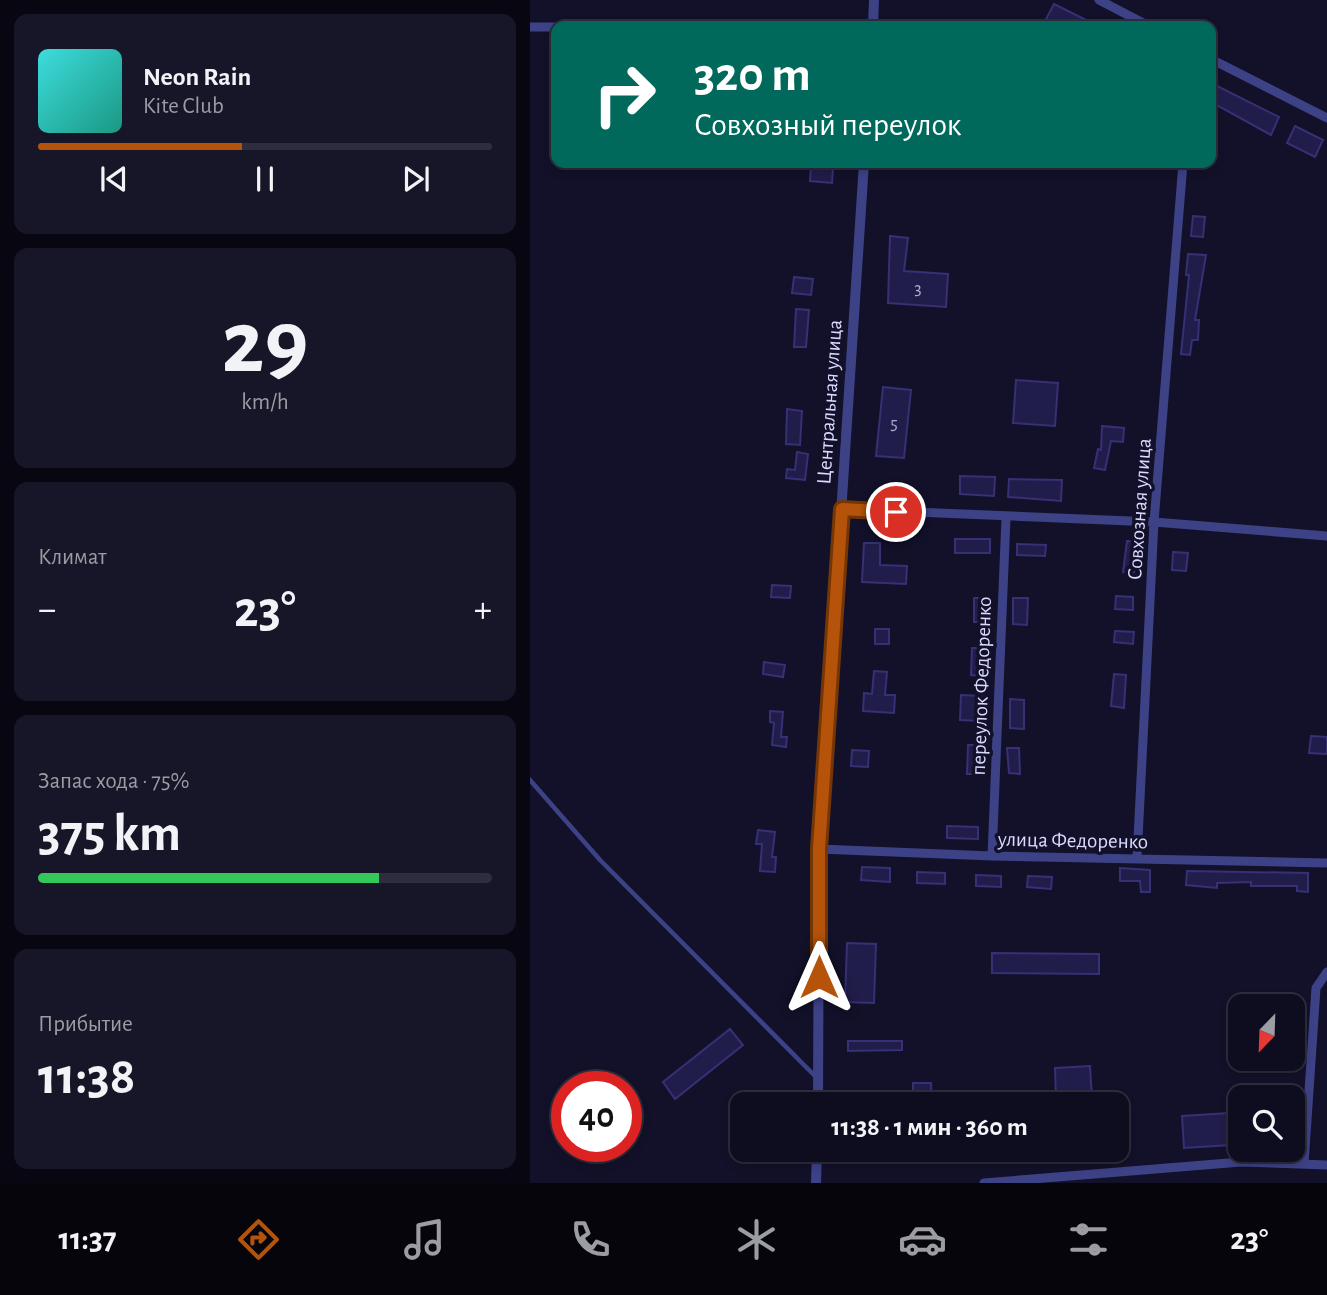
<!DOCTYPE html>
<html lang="ru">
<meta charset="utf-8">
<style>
body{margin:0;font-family:"Alegreya Sans",sans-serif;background:#171628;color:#f1f3f6;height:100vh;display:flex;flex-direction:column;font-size:26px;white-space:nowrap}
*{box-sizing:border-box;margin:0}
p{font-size:23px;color:#9b9ca4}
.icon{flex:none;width:38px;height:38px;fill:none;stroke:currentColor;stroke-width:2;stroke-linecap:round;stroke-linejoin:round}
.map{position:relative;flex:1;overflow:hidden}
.sheet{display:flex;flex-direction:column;gap:14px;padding:14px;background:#080711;width:530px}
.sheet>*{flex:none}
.hud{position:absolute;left:21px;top:21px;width:665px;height:147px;border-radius:14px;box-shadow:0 4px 10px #0003,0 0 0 2px #2e2d3d;background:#00695c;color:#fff;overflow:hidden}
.needle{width:46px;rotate:203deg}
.controls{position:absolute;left:698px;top:994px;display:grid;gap:14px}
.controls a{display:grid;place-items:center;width:77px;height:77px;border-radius:14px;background:#0e0d1f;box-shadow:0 4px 10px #0003,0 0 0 2px #2e2d3d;font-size:35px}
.speed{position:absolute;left:21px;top:1071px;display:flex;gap:14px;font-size:35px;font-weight:700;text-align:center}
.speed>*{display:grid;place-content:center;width:91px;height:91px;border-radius:50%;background:#0e0d1f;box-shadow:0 4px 10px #0003,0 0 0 2px #2e2d3d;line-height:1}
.speed .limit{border:10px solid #d22;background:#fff;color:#111}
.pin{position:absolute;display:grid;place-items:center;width:60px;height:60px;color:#fff;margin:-30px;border:4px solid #fff;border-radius:50%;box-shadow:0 2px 7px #0007}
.me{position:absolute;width:77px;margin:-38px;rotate:0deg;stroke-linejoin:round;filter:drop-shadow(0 0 5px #0008)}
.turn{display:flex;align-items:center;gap:24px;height:147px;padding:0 28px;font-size:32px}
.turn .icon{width:91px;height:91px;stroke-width:2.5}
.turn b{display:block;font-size:49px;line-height:60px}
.big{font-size:52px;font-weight:700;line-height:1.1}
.sheet .card{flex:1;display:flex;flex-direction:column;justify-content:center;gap:10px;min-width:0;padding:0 24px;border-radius:14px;background:#171628}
.sheet .dial{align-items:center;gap:0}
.dial b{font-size:91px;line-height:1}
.song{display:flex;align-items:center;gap:21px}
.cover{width:84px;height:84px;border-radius:10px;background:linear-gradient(135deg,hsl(180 70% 55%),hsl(170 70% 35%))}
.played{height:7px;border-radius:4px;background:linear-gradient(90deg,#b45309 45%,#2e2d3d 45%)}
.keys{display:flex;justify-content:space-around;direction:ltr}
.heat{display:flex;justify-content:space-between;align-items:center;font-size:38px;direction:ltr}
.charge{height:10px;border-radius:5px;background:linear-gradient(90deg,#34c759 75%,#2e2d3d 0)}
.trip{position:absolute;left:200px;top:1092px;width:399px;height:70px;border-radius:14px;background:#0e0d1f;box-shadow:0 4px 10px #0003,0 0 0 2px #2e2d3d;font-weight:700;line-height:70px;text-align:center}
.dock{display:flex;height:112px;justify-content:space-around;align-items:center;background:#06050c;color:#9b9ca4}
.dock .icon{width:49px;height:49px}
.dock .active{color:#b45309}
.dock b{font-size:32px;color:#f1f3f6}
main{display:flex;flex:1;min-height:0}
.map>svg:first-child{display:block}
.building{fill:#211d4a;stroke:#363075;stroke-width:2}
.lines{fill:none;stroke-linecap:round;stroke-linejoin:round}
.service{stroke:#3d4287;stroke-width:4.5}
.minor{stroke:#3d4287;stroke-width:9}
.tertiary{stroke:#3d4287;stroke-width:10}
.route-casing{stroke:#753606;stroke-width:18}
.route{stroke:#b45309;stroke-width:12}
.labels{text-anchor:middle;stroke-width:7;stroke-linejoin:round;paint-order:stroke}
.number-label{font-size:18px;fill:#acabd1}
.street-label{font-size:21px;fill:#dadafe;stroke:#121129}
</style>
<main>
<section class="sheet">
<div class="card">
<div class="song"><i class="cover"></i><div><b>Neon Rain</b><p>Kite Club</p></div></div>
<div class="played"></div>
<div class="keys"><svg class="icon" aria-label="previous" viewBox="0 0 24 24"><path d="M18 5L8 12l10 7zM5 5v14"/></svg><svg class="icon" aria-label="pause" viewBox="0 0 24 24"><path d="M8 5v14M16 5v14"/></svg><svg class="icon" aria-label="next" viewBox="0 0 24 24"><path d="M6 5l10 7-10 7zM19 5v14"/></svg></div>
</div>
<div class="card dial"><b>29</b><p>km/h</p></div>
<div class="card"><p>Климат</p>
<div class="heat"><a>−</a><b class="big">23°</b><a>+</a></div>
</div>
<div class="card"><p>Запас хода · 75%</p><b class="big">375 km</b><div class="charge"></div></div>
<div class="card"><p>Прибытие</p><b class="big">11:38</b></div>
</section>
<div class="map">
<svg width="797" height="1183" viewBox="0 0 797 1183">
<rect width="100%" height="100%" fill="#121129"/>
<path class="building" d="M524 4 558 21 555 26H531L516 19Z
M683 84 749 117 741 135 681 102Z
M765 126 793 140 785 157 757 143Z
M281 167 303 169 302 183 280 181Z
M663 216 675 217 673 237 661 236Z
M360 236 378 238 374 271 418 274 416 307 358 303Z
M658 254 676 255 665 320H669L668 340H662L660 355 651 354 659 275H656Z
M264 277 283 279 281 295 262 293Z
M266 309 279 310 276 347H264Z
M486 380 528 383 525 426 483 423Z
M353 387 381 390 374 458 346 456Z
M257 409 272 411 270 445 256 444Z
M572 426 594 428 593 442 581 441 575 470 564 468 568 449 571 450Z
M267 452 278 454 275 480 256 478 257 469 265 470Z
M430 476 465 477 464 496 430 494Z
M479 479 532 480 531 501 478 497Z
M347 517 368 518 367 533H346Z
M425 539H460V553H425Z
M597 541 613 542 612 552H606L604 573 593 572Z
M334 543H350V565L377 566 376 584 332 582Z
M487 544 516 545 515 556 487 555Z
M643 552 658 553 656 571 642 570Z
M242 585 261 586 260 598 241 597Z
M586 596 603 597V610L585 609Z
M444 598H458V622H444Z
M483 598H498L497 625 483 624Z
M345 629H359V644H345Z
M585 631 604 632 603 644 584 642Z
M442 648H456L455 676 441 675Z
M234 662 255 665 253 677 233 674Z
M344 671 357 672 355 695H365L364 713 333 711 334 693 342 694Z
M584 674 596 675 594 708 581 706Z
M431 695 452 696 451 721 430 720Z
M480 699 494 700V729L480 728Z
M240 711 253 712 251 737H257L256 747 242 745 244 723 240 722Z
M781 736 797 737V754L779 753Z
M438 745H451L450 774H437Z
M477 748H489L490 774 479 773Z
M322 750 339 751 338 767 321 766Z
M417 826 448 827V839L417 838Z
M228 830 245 832 242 857H246L245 872 230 871 232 844H226Z
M332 867 360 868V882L331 880Z
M590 868 620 870V892H611L610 881H590Z
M657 871 778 873V892L767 891V886H721V882L687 883V888L656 885Z
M387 872 415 873V884L387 883Z
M446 875 471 876V887L446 886Z
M498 876 522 877 521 889 497 887Z
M317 943 346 944 344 1003 315 1002Z
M462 953 569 954V974L462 973Z
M200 1029 213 1045 145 1099 133 1082Z
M318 1041H372V1050L318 1051Z
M560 1066 562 1099 526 1101 525 1068Z
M383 1083H401L402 1104H383Z
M358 1094 359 1104H335V1095Z
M699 1113 701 1145 654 1148 652 1116Z"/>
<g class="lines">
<path class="service" d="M0 780 70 860 285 1076"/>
<path class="minor" d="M569 0 619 26
M0 27H26
M681 59 797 118
M312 509 624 522 797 536
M289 849 462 856 797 863
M462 856 476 518
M607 858 624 522 653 163
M774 1164 786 988 797 972
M454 1183 711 1162 797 1165"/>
<path class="tertiary" d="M343 26 344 0
M288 1104 289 849 334 163
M286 1183 287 1150"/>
</g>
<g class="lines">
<defs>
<path id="route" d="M289 977V849L312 509 366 512"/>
</defs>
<use href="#route" class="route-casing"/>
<use href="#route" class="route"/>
</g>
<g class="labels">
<g class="number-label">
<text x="388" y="294">3</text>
<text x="364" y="429">5</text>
</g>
<g class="street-label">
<text transform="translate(299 402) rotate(-86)" y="7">Центральная улица</text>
<text transform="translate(609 509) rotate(-86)" y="7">Совхозная улица</text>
<text transform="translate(451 686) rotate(-88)" y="7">переулок Федоренко</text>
<text transform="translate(543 840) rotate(1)" y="7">улица Федоренко</text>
</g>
</g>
</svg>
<div class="controls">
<a><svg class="needle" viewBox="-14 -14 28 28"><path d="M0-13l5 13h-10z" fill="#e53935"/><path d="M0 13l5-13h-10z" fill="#9b9ca4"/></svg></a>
<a><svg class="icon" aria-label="search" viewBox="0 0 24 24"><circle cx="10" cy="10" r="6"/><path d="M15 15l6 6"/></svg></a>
</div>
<div class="speed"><div class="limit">40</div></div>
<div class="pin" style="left:366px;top:512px;background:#d93025"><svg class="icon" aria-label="arrive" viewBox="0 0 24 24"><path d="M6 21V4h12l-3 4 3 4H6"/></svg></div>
<svg class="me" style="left:289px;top:977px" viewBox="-20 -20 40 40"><path d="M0-17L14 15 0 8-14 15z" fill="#b45309" stroke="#fff" stroke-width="4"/></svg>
<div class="trip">11:38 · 1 мин · 360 m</div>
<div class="hud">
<div class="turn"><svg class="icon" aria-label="right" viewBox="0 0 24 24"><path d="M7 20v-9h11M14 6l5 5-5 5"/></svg><div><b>320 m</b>Совхозный переулок</div></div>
</div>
</div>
</main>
<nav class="dock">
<b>11:37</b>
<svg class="icon active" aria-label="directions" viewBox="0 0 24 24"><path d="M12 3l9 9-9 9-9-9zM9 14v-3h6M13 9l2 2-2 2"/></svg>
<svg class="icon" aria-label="music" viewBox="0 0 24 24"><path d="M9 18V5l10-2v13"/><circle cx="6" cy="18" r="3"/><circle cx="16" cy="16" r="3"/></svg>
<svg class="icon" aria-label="phone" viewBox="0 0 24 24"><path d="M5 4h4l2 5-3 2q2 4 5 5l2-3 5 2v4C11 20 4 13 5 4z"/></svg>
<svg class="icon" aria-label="climate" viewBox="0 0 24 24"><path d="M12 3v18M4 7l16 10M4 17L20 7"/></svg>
<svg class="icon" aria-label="car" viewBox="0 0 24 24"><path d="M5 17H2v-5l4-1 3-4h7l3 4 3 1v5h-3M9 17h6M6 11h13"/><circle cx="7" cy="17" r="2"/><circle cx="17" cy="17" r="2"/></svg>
<svg class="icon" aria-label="filters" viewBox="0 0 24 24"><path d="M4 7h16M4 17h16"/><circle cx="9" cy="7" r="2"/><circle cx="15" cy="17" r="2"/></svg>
<b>23°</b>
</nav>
